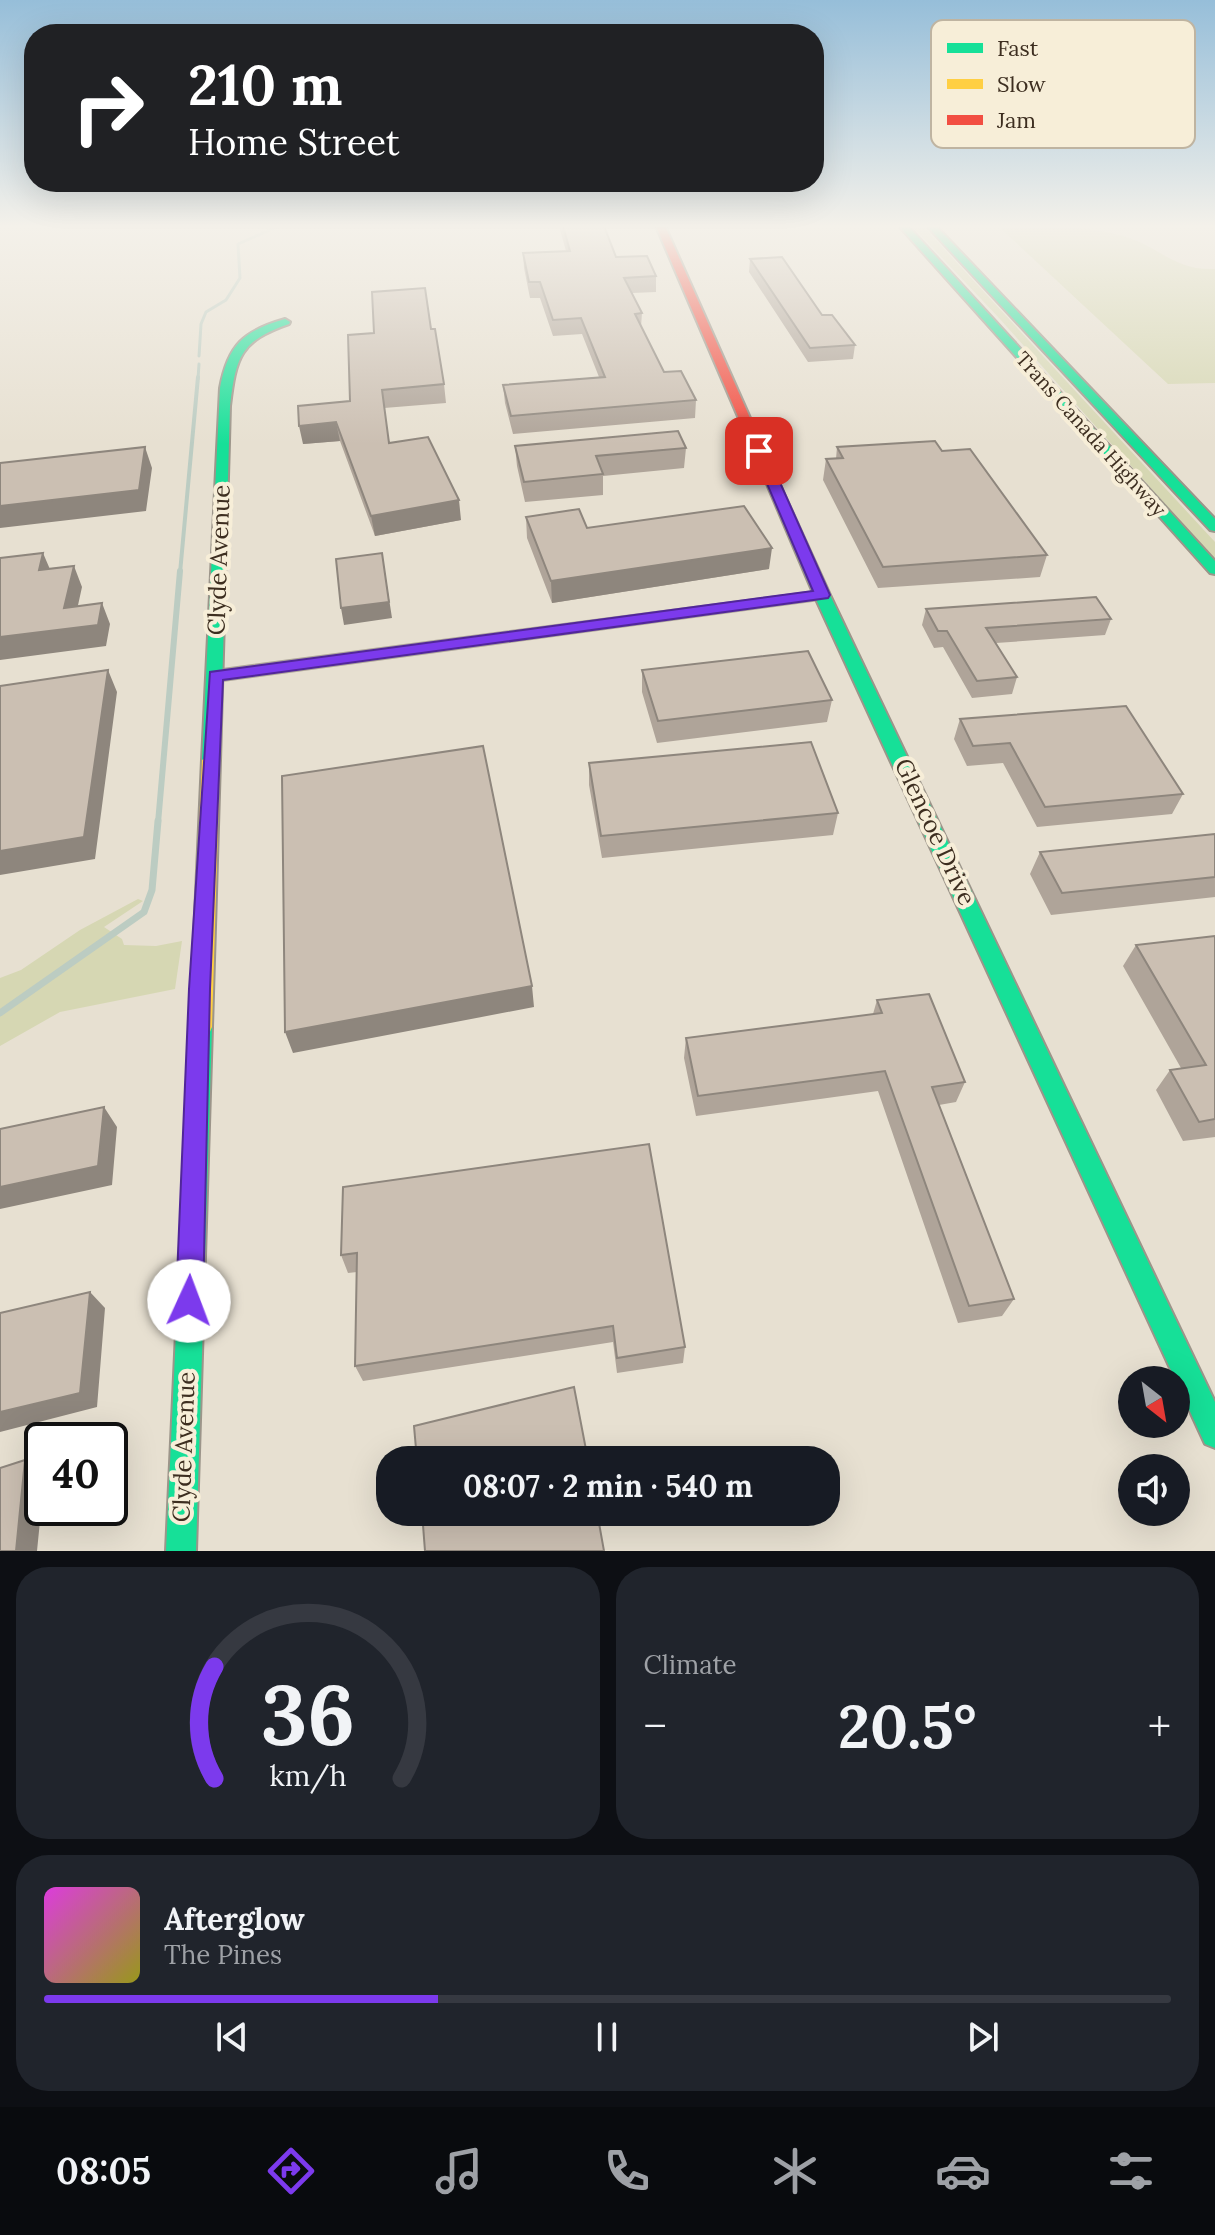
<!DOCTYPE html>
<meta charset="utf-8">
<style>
body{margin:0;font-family:Lora,serif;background:#20242c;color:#f1f3f6;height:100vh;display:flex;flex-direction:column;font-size:30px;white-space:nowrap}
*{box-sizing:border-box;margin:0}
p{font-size:26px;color:#9ea1a6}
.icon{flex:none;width:44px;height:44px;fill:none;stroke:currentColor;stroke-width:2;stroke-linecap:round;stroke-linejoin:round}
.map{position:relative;height:1551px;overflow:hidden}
.sheet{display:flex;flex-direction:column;gap:16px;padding:16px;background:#0d0f14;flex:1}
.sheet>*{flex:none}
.top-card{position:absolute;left:24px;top:24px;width:800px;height:168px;border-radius:32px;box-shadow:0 8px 32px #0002;background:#202124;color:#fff;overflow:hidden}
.needle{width:52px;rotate:149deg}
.tools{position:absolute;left:1118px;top:1366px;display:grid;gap:16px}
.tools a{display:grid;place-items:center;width:72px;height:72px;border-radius:50%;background:#171b24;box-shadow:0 8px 32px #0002;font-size:40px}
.speed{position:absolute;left:24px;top:1422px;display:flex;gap:16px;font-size:40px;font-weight:700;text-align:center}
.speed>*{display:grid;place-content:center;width:104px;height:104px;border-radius:50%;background:#171b24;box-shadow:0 8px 32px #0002;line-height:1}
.speed .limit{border:4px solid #111;border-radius:12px;background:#fff;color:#111}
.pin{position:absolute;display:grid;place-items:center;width:68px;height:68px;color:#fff;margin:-34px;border-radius:16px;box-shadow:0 4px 12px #0006}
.me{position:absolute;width:88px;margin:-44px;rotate:2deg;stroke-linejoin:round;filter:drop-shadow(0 0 6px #0008)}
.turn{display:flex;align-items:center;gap:28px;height:168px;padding:0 32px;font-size:36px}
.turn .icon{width:104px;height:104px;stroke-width:2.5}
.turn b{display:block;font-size:56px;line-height:68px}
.big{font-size:60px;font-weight:800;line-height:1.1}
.sheet .widget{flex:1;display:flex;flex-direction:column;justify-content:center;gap:12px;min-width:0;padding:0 28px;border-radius:32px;background:#20242c}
.sheet .dial{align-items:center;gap:0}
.dial svg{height:208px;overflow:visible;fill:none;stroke:#363941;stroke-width:7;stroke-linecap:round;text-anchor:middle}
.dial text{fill:#f1f3f6;stroke:none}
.song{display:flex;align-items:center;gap:24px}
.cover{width:96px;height:96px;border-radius:12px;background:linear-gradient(135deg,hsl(300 70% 55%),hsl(60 70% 35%))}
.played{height:8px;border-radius:4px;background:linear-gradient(90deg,#7c3aed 35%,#363941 35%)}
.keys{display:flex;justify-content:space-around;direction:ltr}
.heat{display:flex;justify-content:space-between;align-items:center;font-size:44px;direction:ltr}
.sheet .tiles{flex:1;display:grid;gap:16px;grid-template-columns:1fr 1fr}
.widget:last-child{grid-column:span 2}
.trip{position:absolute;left:376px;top:1446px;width:464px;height:80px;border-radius:32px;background:#171b24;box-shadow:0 8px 32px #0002;font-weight:800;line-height:80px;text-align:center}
.menu{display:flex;height:128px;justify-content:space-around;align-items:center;background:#090b0e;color:#9ea1a6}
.menu .icon{width:56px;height:56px}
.menu .on{color:#7c3aed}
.menu b{font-size:36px;color:#f1f3f6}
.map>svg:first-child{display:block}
.green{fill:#d6d7b3}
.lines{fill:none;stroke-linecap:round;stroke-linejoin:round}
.stream-far3{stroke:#bcccc2;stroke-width:3}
.stream-far2{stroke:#bcccc2;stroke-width:4}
.stream-far1{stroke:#bcccc2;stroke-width:6}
.stream{stroke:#bcccc2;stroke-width:7}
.street-casing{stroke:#ada599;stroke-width:4}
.fast-casing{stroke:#9c958a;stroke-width:4}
.slow-casing{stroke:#9c958a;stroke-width:4}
.jam-casing{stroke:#9c958a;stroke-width:4}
.street{fill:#efebe3;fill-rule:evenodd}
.fast{fill:#16e098;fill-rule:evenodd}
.slow{fill:#ffcf43;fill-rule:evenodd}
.jam{fill:#f24e42;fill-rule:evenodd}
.wall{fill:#afa499}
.shaded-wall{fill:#8e867d}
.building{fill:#cbbfb2;stroke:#8e867d;stroke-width:2}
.route{fill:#7c3aed;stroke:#51269a;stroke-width:2}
.labels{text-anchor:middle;stroke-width:8;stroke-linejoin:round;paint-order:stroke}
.far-street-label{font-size:20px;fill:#3d2e20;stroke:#f7eed8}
.street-label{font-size:24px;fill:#3d2e20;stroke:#f7eed8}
.key{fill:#f7eed8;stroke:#bfb4a1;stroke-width:2}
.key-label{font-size:22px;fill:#3d2e20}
</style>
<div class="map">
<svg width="1215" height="1551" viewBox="0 0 1215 1551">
<rect width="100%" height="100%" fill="#e7e0d1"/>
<path class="green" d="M912 226H923L1215 542V560L999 318Z
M998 226C1038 226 1084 225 1123 236 1159 246 1174 271 1215 269V383L1168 384Z
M138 899 143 901 104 927 122 939 124 945 156 946 182 941 175 989 60 1012 0 1046V978L21 970 80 930Z"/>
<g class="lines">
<path class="stream-far3" d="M199 356 201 324 206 312 226 300 240 278 238 244 279 226
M198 379 199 364"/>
<path class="stream-far2" d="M180 573 198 377"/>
<path class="stream-far1" d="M158 823 180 571"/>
<path class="stream" d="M0 1013 144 912 152 890 158 821"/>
<defs>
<path id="street" d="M822 591 827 592V598L215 681 208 676 215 671Z"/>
<path id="fast" d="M899 226H908L1215 561V574L1210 573Z
M927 226H936L1215 519V531L1210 530Z
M285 319 290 322 289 324C240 341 236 357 230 406L220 760 211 766 202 760 220 388C228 345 243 331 285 319Z
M764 459 770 463 830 595 1215 1402V1448L1205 1444 814 595 758 463Z
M201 1017 209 1020 212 1027 196 1551H166L190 1027 193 1020Z"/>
<path id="slow" d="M211 754 220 760 212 1027 209 1034 201 1037 193 1034 190 1027 202 760Z"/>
<path id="jam" d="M656 226H665L770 463 769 466 758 463Z"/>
</defs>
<use href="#street" class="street-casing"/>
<use href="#fast" class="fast-casing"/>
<use href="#slow" class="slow-casing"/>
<use href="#jam" class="jam-casing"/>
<use href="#street" class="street"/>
<use href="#fast" class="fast"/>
<use href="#slow" class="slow"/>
<use href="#jam" class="jam"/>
</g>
<path class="wall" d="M559 226H604L616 257 656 276V292L632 293 642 313 641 327 664 372 696 400 695 418 513 434 505 403 503 385 599 377 582 334 553 336 540 298H530L524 268 523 253 566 251Z
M750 259 822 315 855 345 853 359 808 362 749 272Z
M431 329 444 384 446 403 384 408 389 443 461 520 375 536 340 441 303 444Z
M515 446 686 448 684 468 603 476V495L525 502 517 466Z
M837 447 942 451 1047 555 1040 577 878 588 823 480 826 459H836Z
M526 517 587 528 769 569 552 603 527 538Z
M926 609 1111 619 1105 635 996 643 1017 677 1012 694 972 698 943 647 934 648 922 625Z
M642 670 832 700 827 722 657 743 642 692Z
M960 719 1183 794 1172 814 1037 827 1003 763 967 766 954 739Z
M589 763 838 813 833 835 602 858 589 785Z
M1215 834V897L1051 915 1030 874 1040 852Z
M1215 936V1137L1183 1141 1156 1090 1170 1070 1181 1068 1123 966 1136 945Z
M877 1000 965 1082 956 1102 939 1105 1014 1299 1002 1316 958 1323 878 1091 696 1116 684 1058 686 1038 873 1014Z
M343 1187 685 1347 683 1363 617 1373 613 1342 363 1381 355 1366 357 1272 348 1273 341 1255Z"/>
<path class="shaded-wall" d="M336 422 340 441 303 444 299 426Z
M145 447 152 468 146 511 0 528V506Z
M459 500 461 520 375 536 371 516Z
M772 548 769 569 552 603 551 581Z
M43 553 52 574 39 570Z
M382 553 392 618 344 625 341 608Z
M74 566 82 587 73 628 102 603 110 624 106 646 0 660V637L64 608Z
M108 670 117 692 95 859 0 875V851Z
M532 986 534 1007 293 1053 285 1032Z
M104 1107 117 1127 112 1185 0 1209V1187Z
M90 1292 105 1308 97 1407 0 1432V1412Z
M25 1460 42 1472V1501L37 1551H16Z"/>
<path class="building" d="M563 226H604L616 257 647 256 656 276 624 278 642 313 635 314 664 372 681 371 696 400 511 416 503 385 605 377 581 318 553 320 540 282H529L523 253 570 251Z
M782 257 822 315H832L855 345 810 348 750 259Z
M425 288 431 329H435L444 384 382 390 389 443 428 437 459 500 371 516 336 422 299 426 298 406 350 401 348 335 374 333 372 292Z
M678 431 686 448 596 456 603 474 524 482 515 446Z
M935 441 942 451 970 449 1047 555 883 567 826 459 843 458 837 447Z
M145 447 139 490 0 506V463Z
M744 506 772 548 551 581 526 517 579 509 587 528Z
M43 553 39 570 74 566 64 608 102 603 98 625 0 637V558Z
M382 553 389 602 341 608 336 559Z
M1096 597 1111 619 986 628 1017 677 977 681 947 631H938L926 609Z
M808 651 832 700 658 721 642 670Z
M108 670 84 837 0 851V686Z
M1126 706 1183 794 1045 807 1010 743 973 746 960 719Z
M811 742 838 813 601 836 589 763Z
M483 746 532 986 285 1032 282 776Z
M1215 834V877L1062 893 1040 852Z
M1215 936V1119L1199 1122 1170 1070 1206 1065 1136 945Z
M929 994 965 1082 932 1087 1014 1299 969 1306 885 1071 698 1096 686 1038 882 1013 877 1000Z
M104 1107 98 1166 0 1187V1129Z
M649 1144 685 1347 617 1358 613 1326 355 1366 357 1253 341 1255 343 1187Z
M90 1292 80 1393 0 1412V1313Z
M574 1387 588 1460H417L414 1426Z
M25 1460 16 1551H0V1468Z
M422 1512H597L604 1551H425Z"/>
<linearGradient id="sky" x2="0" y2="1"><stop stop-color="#96bed9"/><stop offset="0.51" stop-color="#f4f1ea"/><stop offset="1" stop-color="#f4f1ea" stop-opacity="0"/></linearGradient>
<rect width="1215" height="444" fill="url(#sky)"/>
<path class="route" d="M759 447 766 451 830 595 828 598 223 680 210 989 203 1301 199 1311 189 1315 180 1311 176 1301 189 989 210 672 813 591 753 451Z"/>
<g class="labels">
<g class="far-street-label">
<text transform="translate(1091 434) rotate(48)" y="7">Trans Canada Highway</text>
</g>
<g class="street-label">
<text transform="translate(219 560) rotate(-88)" y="8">Clyde Avenue</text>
<text transform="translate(935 832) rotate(65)" y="8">Glencoe Drive</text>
<text transform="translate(184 1447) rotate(-88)" y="8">Clyde Avenue</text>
</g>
</g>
<rect x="931" y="20" width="264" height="128" rx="12" class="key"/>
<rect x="947" y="43" width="36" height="10" fill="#16e098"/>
<rect x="947" y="79" width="36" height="10" fill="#ffcf43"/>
<rect x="947" y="115" width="36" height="10" fill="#f24e42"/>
<g class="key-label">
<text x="997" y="56">Fast</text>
<text x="997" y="92">Slow</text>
<text x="997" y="128">Jam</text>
</g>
</svg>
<div class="tools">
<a><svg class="needle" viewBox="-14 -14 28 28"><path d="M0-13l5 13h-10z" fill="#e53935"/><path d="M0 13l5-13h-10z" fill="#9ea1a6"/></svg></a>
<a><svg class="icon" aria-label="sound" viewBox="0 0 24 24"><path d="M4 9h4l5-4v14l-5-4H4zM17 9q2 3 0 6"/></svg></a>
</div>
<div class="speed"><div class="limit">40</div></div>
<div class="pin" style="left:759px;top:451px;background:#d93025"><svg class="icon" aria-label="arrive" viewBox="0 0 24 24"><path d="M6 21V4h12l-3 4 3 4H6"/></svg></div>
<svg class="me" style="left:189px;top:1301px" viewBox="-20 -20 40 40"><circle r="19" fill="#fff"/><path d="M0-13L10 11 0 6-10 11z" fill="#7c3aed"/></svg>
<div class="trip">08:07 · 2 min · 540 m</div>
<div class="top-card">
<div class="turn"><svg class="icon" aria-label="right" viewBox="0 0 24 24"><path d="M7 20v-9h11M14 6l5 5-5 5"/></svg><div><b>210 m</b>Home Street</div></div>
</div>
</div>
<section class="sheet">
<div class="tiles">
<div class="widget dial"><svg viewBox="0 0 100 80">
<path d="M14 69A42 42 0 1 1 86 69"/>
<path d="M14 69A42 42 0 0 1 14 26" stroke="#7c3aed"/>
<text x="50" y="56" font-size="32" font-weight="700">36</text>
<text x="50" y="72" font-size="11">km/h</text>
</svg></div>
<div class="widget"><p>Climate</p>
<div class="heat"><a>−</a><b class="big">20.5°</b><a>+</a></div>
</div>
<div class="widget">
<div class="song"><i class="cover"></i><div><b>Afterglow</b><p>The Pines</p></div></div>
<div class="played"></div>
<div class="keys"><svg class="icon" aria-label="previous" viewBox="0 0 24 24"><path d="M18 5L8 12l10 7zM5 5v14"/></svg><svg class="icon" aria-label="pause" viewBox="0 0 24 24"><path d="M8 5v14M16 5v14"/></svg><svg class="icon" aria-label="next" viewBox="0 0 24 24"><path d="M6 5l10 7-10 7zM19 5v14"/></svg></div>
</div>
</div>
</section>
<nav class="menu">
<b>08:05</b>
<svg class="icon on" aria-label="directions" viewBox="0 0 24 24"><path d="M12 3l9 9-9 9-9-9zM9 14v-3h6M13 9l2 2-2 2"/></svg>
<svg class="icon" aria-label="music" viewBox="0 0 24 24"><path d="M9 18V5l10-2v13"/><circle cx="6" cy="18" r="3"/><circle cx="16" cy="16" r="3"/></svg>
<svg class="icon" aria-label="phone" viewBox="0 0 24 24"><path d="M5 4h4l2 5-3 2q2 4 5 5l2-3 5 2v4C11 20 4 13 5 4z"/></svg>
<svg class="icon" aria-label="climate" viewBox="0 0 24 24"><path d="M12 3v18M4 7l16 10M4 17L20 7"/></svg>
<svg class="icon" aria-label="car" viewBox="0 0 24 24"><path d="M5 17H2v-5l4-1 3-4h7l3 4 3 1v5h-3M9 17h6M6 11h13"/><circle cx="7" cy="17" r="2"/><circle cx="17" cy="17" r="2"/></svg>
<svg class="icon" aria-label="filters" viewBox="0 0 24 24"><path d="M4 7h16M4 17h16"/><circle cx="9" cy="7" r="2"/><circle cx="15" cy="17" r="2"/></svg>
</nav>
